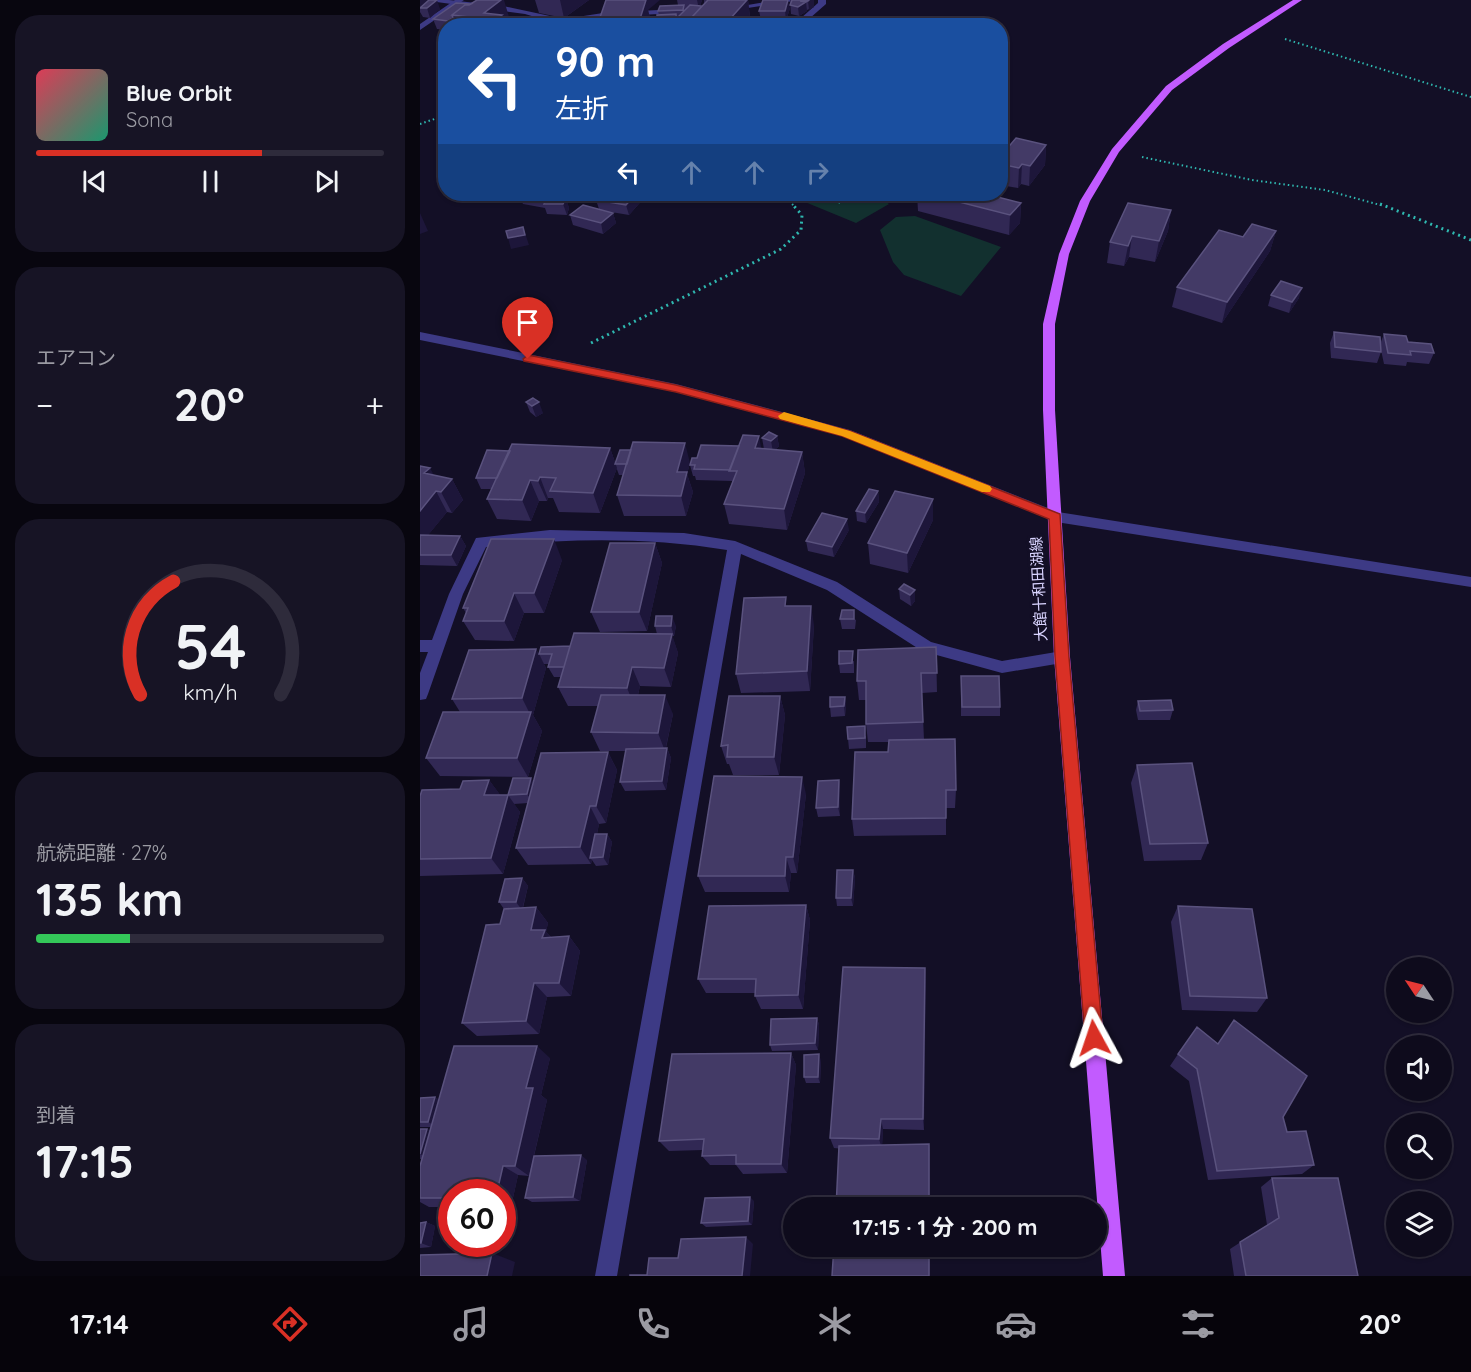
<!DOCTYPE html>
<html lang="ja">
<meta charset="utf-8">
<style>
body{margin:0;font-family:Quicksand,"Noto Sans JP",sans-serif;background:#171425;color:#f1f3f6;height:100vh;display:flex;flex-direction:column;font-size:22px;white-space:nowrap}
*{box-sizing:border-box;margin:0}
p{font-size:20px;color:#9b9ba3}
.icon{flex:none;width:33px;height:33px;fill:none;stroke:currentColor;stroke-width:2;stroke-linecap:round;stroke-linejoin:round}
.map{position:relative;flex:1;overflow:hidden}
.side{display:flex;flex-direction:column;gap:15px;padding:15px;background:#08060f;width:420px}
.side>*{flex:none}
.guide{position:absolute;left:18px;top:18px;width:570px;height:183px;border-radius:24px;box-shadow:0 2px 4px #0004,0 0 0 2px #2e2b3b;background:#1a4fa0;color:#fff;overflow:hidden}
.needle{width:39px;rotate:305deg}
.fabs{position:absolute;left:966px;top:957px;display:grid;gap:12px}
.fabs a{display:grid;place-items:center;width:66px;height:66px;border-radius:50%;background:#0e0b1c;box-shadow:0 2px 4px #0004,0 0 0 2px #2e2b3b;font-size:30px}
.speed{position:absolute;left:18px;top:1179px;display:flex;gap:12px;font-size:30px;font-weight:700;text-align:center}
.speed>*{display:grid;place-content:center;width:78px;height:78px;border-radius:50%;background:#0e0b1c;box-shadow:0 2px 4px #0004,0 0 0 2px #2e2b3b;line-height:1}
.speed .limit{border:9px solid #d22;background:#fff;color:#111}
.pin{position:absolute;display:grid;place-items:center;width:51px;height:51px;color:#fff;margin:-62px -26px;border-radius:50% 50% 50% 0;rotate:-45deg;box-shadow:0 0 6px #0007}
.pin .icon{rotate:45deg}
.me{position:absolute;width:66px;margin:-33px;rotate:355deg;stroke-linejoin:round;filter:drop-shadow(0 0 4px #0008)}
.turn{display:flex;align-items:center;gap:21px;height:126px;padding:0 18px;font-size:27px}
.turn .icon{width:78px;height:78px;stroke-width:2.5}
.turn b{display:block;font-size:42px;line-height:51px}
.lanes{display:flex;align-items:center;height:57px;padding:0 18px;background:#0003;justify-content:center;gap:30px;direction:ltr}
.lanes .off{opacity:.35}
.big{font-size:45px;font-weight:700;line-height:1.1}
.side .tile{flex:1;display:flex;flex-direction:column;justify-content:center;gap:9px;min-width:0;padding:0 21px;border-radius:24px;background:#171425}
.side .dial{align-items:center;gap:0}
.dial svg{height:156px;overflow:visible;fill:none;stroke:#2e2b3b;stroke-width:7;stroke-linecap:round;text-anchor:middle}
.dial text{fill:#f1f3f6;stroke:none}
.song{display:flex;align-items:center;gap:18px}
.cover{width:72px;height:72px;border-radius:9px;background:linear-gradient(135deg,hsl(350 70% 55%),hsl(160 70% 35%))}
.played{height:6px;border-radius:3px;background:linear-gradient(90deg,#d93025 65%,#2e2b3b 65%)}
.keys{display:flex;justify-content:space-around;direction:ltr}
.heat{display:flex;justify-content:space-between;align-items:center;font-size:33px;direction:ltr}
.charge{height:9px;border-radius:4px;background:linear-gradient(90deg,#34c759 27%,#2e2b3b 0)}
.trip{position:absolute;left:363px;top:1197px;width:324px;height:60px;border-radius:30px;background:#0e0b1c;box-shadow:0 2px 4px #0004,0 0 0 2px #2e2b3b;font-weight:700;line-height:60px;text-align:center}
.dock{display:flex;height:96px;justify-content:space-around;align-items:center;background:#06040b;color:#9b9ba3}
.dock .icon{width:42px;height:42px}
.dock .on{color:#d93025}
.dock b{font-size:27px;color:#f1f3f6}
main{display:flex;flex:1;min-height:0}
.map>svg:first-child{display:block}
.green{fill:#12302f}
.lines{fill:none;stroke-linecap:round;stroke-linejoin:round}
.path-far1{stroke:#2fb8b0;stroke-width:2;stroke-dasharray:1.5 3;stroke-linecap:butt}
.path{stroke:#2fb8b0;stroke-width:3;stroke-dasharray:2 4;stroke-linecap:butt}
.minor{fill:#3d3a85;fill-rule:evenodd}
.tertiary{fill:#3d3a85;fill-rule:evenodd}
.primary{fill:#c25bff;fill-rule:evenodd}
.wall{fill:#312854}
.shaded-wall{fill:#1d163a}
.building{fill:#433a66;stroke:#5a527e;stroke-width:1.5}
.route{fill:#d93025;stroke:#8d1f18;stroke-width:1.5}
.slow{fill:#f59e0b}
.labels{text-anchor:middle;stroke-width:6;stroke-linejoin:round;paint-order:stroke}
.street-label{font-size:15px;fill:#d9d4ff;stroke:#130f26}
</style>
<main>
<section class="side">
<div class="tile">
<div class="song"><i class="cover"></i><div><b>Blue Orbit</b><p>Sona</p></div></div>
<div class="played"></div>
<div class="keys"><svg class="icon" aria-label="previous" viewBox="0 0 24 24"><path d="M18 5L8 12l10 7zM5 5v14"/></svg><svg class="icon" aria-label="pause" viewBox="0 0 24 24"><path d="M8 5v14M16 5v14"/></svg><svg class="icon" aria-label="next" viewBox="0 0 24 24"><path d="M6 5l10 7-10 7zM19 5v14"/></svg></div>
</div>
<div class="tile"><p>エアコン</p>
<div class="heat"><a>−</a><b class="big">20°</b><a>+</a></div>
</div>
<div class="tile dial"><svg viewBox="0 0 100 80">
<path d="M14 69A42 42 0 1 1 86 69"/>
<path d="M14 69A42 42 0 0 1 31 11" stroke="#d93025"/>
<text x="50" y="56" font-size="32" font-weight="700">54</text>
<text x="50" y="72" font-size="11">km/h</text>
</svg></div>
<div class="tile"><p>航続距離 · 27%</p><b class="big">135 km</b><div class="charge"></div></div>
<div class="tile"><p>到着</p><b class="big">17:15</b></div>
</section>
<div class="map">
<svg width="1051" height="1276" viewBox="0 0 1051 1276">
<rect width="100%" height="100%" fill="#130f26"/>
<path class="green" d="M374 194H455L469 204 436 223 385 202Z
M495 216 581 247 541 296 484 275 473 262 460 230 476 217Z"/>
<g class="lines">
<path class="path-far1" d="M865 39 1051 97
M0 124 26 115
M722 157 832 180 905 190 964 206
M363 194 374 206
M408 194 420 203"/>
<path class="path" d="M960 204 1051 240
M171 343 361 249 381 230 382 215 372 204"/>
<path class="minor" d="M2 0H29L83 6 144 19 183 13 257 9 261 11 257 13 183 17 151 22 156 26H145L105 14Z
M358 0H380L308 11 304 9Z
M398 0H406V4L381 26H372L398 3Z
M130 530 264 533 315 541 417 582 511 642 582 661 642 651 647 653 650 657 647 661 642 663 582 673 502 651 407 590 321 554 197 1276H175L307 550C228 537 146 538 66 547L43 594 8 694 6 699 0 700V673L8 652H0V640H12L29 594 56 538Z"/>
<path class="tertiary" d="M35 0H44L0 30V24Z
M0 332 256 384 430 430 638 512 1051 577V587L636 522 422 436 256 392 0 340Z"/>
<path class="primary" d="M873 0H882L809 48 752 90 699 152 670 201 649 254 635 324V410L650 657 705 1276H683L634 657 623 410V324L639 254 660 201 692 149 746 86 803 44Z"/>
</g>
<path class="wall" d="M0 0H8L20 9 10 18 3 17 0 12Z
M115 0H169L144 18 119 13Z
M257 0H282L280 6H282L285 3H284V0H328L330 17 323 26H258L257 20 237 25 239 15 238 11 258 5Z
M370 0H394V7L387 10V11L379 16 371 14Z
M51 4 89 17 84 21 85 26H26V30L17 29 13 19Z
M370 8 366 21 341 20 339 11Z
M228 10 230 18 227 26H177Z
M626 145 625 165 609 186 601 184 598 188 580 185V157Z
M98 194H164L153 203 147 202 149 208 147 215 127 214 125 208 103 204Z
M497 194H566L601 203 600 223 589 235 498 211Z
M225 197 209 215 191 212 193 213 196 223 183 234 153 225 150 215 179 209 176 200Z
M751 210 748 231 735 262 709 257 704 266 687 263 690 242Z
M856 231 850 251 802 323 752 307 757 287 823 237Z
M851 295 879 298 869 313 848 306Z
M914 332 960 344 964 334 988 342 1014 353 1009 364 987 362 986 366 964 364 961 350V352L957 363 911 358 910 343Z
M106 402 123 413 116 417 110 412Z
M357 436 359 446 355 450 382 452 385 473 367 530 309 524 304 504 312 483V481L276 480 275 476H273L270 465 277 458 342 449H346H344L342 438Z
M190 448 197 468 180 513 139 512 133 498H128L127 501H119L111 521 77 519 67 499 72 489H61L56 478 90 451Z
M270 463 267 474 273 492 266 516H204L197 495 203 475H199L195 464Z
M0 466 14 475 32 479 43 500 32 513 27 512 8 535 40 536 46 546 37 566 0 565Z
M458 491 459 502 446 523 437 521 436 511Z
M513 499V520L488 573 450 564 448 543Z
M429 530 414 557 388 551 386 541Z
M235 543 242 563 227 631 180 632 171 612Z
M142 560 124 613H104L94 641 55 640 43 621 46 613 43 608Z
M484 584 495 601 491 606 480 599 479 589Z
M422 610 436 620 435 629H422L420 619Z
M394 625 390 691 321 693 316 674Z
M235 626H256L254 636H252L258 653 251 687 220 686 218 695 253 714 246 748H247L251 758 246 790 205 791 200 782 206 751H180L171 732 178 706H148L138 687 141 677H134L128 667 129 664H124L119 654 150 646 237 634Z
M516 647 517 692 502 693 504 740 536 790 535 808H526V835L434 836 432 819 468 752 469 742H448L446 724V700H439L437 681Z
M116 649 126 668 113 715 122 731 108 777 20 776 6 758 40 712 32 699Z
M434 661V673H420L419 664Z
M541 676 580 707V716H541Z
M360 696 365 715 359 775H313L309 764H307L301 746Z
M425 697 426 706 425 716 411 717 410 707Z
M718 701 753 710 750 720H718L716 710Z
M446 736V748L429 749 428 739Z
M188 752 197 770 186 823 179 824 177 834H187L192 842 188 865 176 866 172 860 171 864 108 865 96 848 108 803 94 804 100 812 83 874 0 876V796L40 789 69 780 80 795H88L114 781Z
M717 765 788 843 781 860 724 861 711 783Z
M419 780 420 789V816L398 817 396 808Z
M386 794 377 873H371L369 892H285L278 876Z
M433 870 435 878 433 906H417L416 898Z
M102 878 108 886 103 908 116 907 128 923 126 932 131 937 149 936 160 951 151 996 127 997 119 1034 57 1036 42 1023 80 924 84 909 79 902Z
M386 905 390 920 383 1009H341L335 996V993H286L278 979Z
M758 906 847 998 837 1012 762 1010 751 922Z
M505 968 504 1130 463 1129 462 1145 509 1144 510 1158 414 1148 410 1138Z
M397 1018 399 1025 398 1050 352 1051 350 1045Z
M371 1053 376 1065 367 1173 323 1174 316 1165H290L282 1156 283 1150 249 1151 239 1141Z
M758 1054 863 1117 867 1132 894 1165 882 1174 788 1180 769 1081 750 1066Z
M130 1058 121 1095 127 1100 114 1156 167 1160 160 1201 112 1202 105 1198 109 1176 98 1175 91 1207H82V1192H32V1207H9L0 1202V1164L2 1159H0V1129L10 1130 11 1127H0V1098L15 1097 19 1100Z
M401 1061 400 1083H386L384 1077Z
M852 1178 938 1276H814L810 1249 847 1225 841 1187Z
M334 1201 332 1225 286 1227 281 1223Z
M6 1222 15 1226 11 1247 0 1248V1223Z"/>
<path class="shaded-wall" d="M0 0H8L9 5 0 8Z
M17 0 20 9 10 18 7 8Z
M81 0H84L89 17 84 21 85 26H77L75 20 64 13Z
M140 0H169L144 18Z
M226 0H240L228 10 230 18 227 26H220L219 22Z
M277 0H282L279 9Z
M327 0H328L330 17 323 26H310L309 20Z
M368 0 370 8 366 21 365 11Z
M385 0H394V7L389 10 388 1Z
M386 2 387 11 379 16 378 7Z
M33 18 36 26H29L28 21Z
M626 145 625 165 609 186 610 166Z
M602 164 601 184 598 188 599 168Z
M121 194H131L133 200 125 204Z
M151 194H164L153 203Z
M216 194H224L225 197 209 215 206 205Z
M146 198 149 208 147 215 143 204Z
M601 203 600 223 589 235 590 215Z
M751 210 748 231 735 262 739 241Z
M0 213 8 231 0 234Z
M193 213 196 223 183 234 181 223Z
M103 227 109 245 91 249 88 238Z
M856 231 850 251 802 323 807 302Z
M712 236 709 257 704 266 708 246Z
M882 288 879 298 869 313 872 302Z
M119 402 123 413 116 417 112 406Z
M339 436 343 457 335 448Z
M357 436 359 446 353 452 351 441Z
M265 443 270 463 267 474 273 492 266 516 261 496 257 472Z
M190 448 197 468 180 513 173 493Z
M382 452 385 473 367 530 364 509Z
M10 468 21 488 16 491 27 512 0 545V511L4 473Z
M120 477 128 498 127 501 118 481Z
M32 479 43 500 32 513 21 492Z
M110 480 119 501 111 521 102 500Z
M458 491 459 502 446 523 445 513Z
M513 499V520L488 573 487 553Z
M427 519 429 530 414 557 412 547Z
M40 536 46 546 37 566 31 555Z
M134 539 142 560 124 613 114 593Z
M235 543 242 563 227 631 219 612Z
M495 590V601L491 606 490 595Z
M94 593 104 613 94 641 84 621Z
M391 606 394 625 390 691 387 671Z
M252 616 256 626 254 636 251 626Z
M252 634 258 653 251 687 244 668Z
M116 649 126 668 113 715 122 731 108 777 97 758 110 714 102 698Z
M212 667 220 686 215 707 207 688Z
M245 695 253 714 245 751 238 733Z
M360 696 365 715 359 775 354 757Z
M425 697 426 706 425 716 424 706Z
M247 748 251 758 246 790 242 781Z
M188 752 197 770 186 823 176 806Z
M382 777 386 794 377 873 373 857Z
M111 778 117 787 113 803 107 794Z
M69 780 82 797 64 795Z
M419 780 420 789V816L418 807Z
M88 795 100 812 83 874 71 858Z
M170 806 179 824 172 858H170L172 860 171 864 160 847Z
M187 834 192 842 188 865 183 857Z
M366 857 371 873 369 892 365 876Z
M433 870 435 878 433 906 431 898Z
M102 878 108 886 102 910 96 902Z
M386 905 390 920 383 1009 378 995Z
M116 907 128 923 126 932 137 945 134 952 111 930Z
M149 936 160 951 151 996 139 983Z
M505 968 506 982 504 1130 503 1119Z
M114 983 127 997 119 1034 106 1021Z
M397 1018 399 1025 398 1050 395 1043Z
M117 1046 130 1058 121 1095 127 1100 109 1176 95 1166 106 1088Z
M371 1053 376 1065 367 1173 361 1164Z
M399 1054 401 1061 400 1083 398 1077Z
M15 1097 24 1103 17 1127 8 1122Z
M461 1119 463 1129 462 1149 459 1139Z
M7 1129 16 1134 10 1159 0 1154Z
M509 1144 510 1158V1208H509Z
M161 1155 167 1160 160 1201 153 1197Z
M83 1166 98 1175 91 1207 82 1202V1192H77Z
M330 1197 334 1201 332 1225 328 1221Z
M6 1222 15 1226 11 1247 1 1243Z
M326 1237 333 1244 330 1276H322Z
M509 1246H510V1276H509Z
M72 1253 95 1262 92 1276H67Z"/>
<path class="building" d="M9 0H17L7 8H0Z
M57 0H81L64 13 82 15 75 20 32 15 45 5H49Z
M186 0H226L219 22H211L210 26H177Z
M288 0H327L309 20 272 17Z
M343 0H368L365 11H339Z
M372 0H389L388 1H380L386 2 378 7 370 5Z
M36 3 51 4 49 5H45L32 15 33 18 28 21 13 19Z
M264 5 263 10 238 11 240 6Z
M270 5 282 6 272 17 273 19 257 18Z
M256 14 257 26H234L237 25V15Z
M262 22H273L271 26H260Z
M352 23 357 24 355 26H347Z
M596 138 626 145 610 166 602 164 599 168 580 164V157Z
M182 194H216L206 205 176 200Z
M508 194H566L601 203 590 215Z
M127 198H146L143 204H124Z
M708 203 751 210 739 241 712 236 708 246 690 242Z
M163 205 193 213 181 223 150 215Z
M832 224 856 231 807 302 757 287 799 230 823 237Z
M103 227 105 235 88 238 86 231Z
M861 281 882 288 872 302 851 295Z
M914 332 960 337 961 352 915 347Z
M964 334 986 336 988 342 1011 344 1014 353 990 351 991 355 968 353Z
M113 398 119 402 112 406 106 402Z
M349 432 357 436 351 441 342 438Z
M323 435 339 436 335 448 382 452 364 509 304 504 317 471H309Z
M213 442 265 443 257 472H267L261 496 197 495Z
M92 444 190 448 173 493 130 491 136 478 120 477 118 481 110 480 102 500 67 499Z
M281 445 319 446 310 470 274 469 275 465H270L272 458H277Z
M67 450 90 451 77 478H56Z
M200 450H211L207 464H195Z
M0 466 10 468 4 473 32 479 21 492 16 491 0 511Z
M449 489 458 491 445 513 436 511Z
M475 491 513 499 487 553 448 543Z
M402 513 427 519 412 547 386 541Z
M0 535 40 536 31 555H0Z
M71 539H134L114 593H94L84 621H43L48 608H43Z
M190 543H235L219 612H171Z
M484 584 495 590 490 595 479 589Z
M366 597 365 606H391L387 671 316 674 324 598Z
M422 610H434V619H420Z
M236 616H252L251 626H235Z
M154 633 252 634 244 668 212 667 207 688 138 687Z
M150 646 144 667H128L132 654H119L121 647Z
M516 647 517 673H501L503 722 446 724V681H437L438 650Z
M116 649 102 698 32 699 49 650Z
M419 651H433L432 663 419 664Z
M541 676H579L580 707H542Z
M181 695H245L238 733 171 732Z
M309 696H360L354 757H307L308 745 301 746Z
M410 697H425L424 706 410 707Z
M751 700 753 710 720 711 718 701Z
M23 712H111L97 758H6Z
M445 726V738L428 739 427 727Z
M535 739 536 790H526V818L432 819 435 752H468L469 740Z
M247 748 242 781 200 782 206 749Z
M188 752 176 806H170L160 847 96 848 121 753Z
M772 763 788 843 730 844 717 765Z
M294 776 382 777 373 857H366L365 876H278Z
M93 778H111L107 794 88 795Z
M69 780 64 795H88L71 858 0 859V796L2 790 40 789 43 781Z
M419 780 418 807 396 808 398 781Z
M175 834H187L183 857 170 858Z
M417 870H433L431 898H416Z
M102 878 96 902H79L85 879Z
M386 905 378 995 335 996 336 979H278L289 906Z
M758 906 832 909 847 998 770 996Z
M116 907 111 930H125L122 938 149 936 139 983H114L106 1021 42 1023 66 925 80 924 84 909Z
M423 967 505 968 503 1119H461L459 1139 410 1138Z
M397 1018 395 1043 350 1045 351 1019Z
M814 1020 887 1076 863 1117 867 1132 886 1131 894 1165 797 1171 777 1069 758 1054 777 1027 798 1044Z
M34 1046H117L106 1088H113L95 1166H83L77 1192H32V1198H0V1166Z
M371 1053 361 1164H316V1155L282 1156 284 1139 239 1141 252 1054Z
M399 1054 398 1077H384V1055Z
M15 1097 8 1122H0V1098Z
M0 1129H7L0 1154Z
M509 1144V1208H416L419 1146Z
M161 1155 153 1197 105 1198 114 1156Z
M852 1178H918L938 1276H826L820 1242 859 1218Z
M330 1197 328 1221 281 1223 285 1198Z
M6 1222 1 1243H0V1223Z
M326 1237 322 1276H210V1275H227L229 1258H258L261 1239Z
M414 1246H509V1276H412Z
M72 1253 67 1276H0V1255Z"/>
<path class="route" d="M108 355 256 385 430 431 640 514 649 657 683 1038 680 1044 674 1047 668 1044 665 1038 635 657 629 519 422 436 256 392 104 361 103 359Z"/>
<path class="slow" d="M364 412 430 431 570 486 572 489 570 492H562L422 436 360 419 358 416Z"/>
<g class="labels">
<g class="street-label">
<text transform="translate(619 589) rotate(-93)" y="5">大館十和田湖線</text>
</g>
</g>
</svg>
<div class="fabs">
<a><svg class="needle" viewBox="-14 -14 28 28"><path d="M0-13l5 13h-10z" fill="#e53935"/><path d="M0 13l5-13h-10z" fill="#9b9ba3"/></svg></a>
<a><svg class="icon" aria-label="sound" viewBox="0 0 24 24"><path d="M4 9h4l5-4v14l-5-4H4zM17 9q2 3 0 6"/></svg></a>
<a><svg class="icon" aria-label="search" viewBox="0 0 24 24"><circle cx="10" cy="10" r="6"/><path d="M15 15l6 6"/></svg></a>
<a><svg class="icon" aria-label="layers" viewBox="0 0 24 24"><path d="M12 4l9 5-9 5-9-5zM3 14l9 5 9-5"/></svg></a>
</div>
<div class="speed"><div class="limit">60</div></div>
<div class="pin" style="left:108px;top:359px;background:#d93025"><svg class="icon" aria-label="arrive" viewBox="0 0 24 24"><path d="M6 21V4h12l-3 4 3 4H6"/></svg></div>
<svg class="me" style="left:674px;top:1038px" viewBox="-20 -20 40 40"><path d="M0-17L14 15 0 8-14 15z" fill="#d93025" stroke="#fff" stroke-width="4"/></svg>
<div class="trip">17:15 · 1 分 · 200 m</div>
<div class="guide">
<div class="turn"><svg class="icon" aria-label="left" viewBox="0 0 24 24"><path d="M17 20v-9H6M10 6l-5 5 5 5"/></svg><div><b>90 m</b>左折</div></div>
<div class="lanes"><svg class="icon" aria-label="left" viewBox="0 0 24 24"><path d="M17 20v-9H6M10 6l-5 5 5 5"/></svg><svg class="icon off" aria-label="ahead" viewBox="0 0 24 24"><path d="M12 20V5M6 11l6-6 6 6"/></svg><svg class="icon off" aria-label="ahead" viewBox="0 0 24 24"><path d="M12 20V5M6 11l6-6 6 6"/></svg><svg class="icon off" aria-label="right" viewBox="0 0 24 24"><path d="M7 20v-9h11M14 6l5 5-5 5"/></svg></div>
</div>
</div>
</main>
<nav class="dock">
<b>17:14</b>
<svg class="icon on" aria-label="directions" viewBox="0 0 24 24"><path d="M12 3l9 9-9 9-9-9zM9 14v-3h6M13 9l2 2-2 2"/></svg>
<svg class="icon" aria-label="music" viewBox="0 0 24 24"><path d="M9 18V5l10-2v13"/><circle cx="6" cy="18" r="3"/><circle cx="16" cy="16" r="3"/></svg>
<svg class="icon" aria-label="phone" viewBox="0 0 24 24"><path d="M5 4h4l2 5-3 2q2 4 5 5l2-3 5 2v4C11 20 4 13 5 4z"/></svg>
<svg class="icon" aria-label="climate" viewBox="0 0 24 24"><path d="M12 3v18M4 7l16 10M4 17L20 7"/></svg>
<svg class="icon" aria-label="car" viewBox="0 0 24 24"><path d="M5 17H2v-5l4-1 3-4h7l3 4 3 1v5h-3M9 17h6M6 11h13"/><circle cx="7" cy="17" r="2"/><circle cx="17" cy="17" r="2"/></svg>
<svg class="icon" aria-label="filters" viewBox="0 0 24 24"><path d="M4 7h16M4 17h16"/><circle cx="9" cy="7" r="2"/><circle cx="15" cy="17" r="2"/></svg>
<b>20°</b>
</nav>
